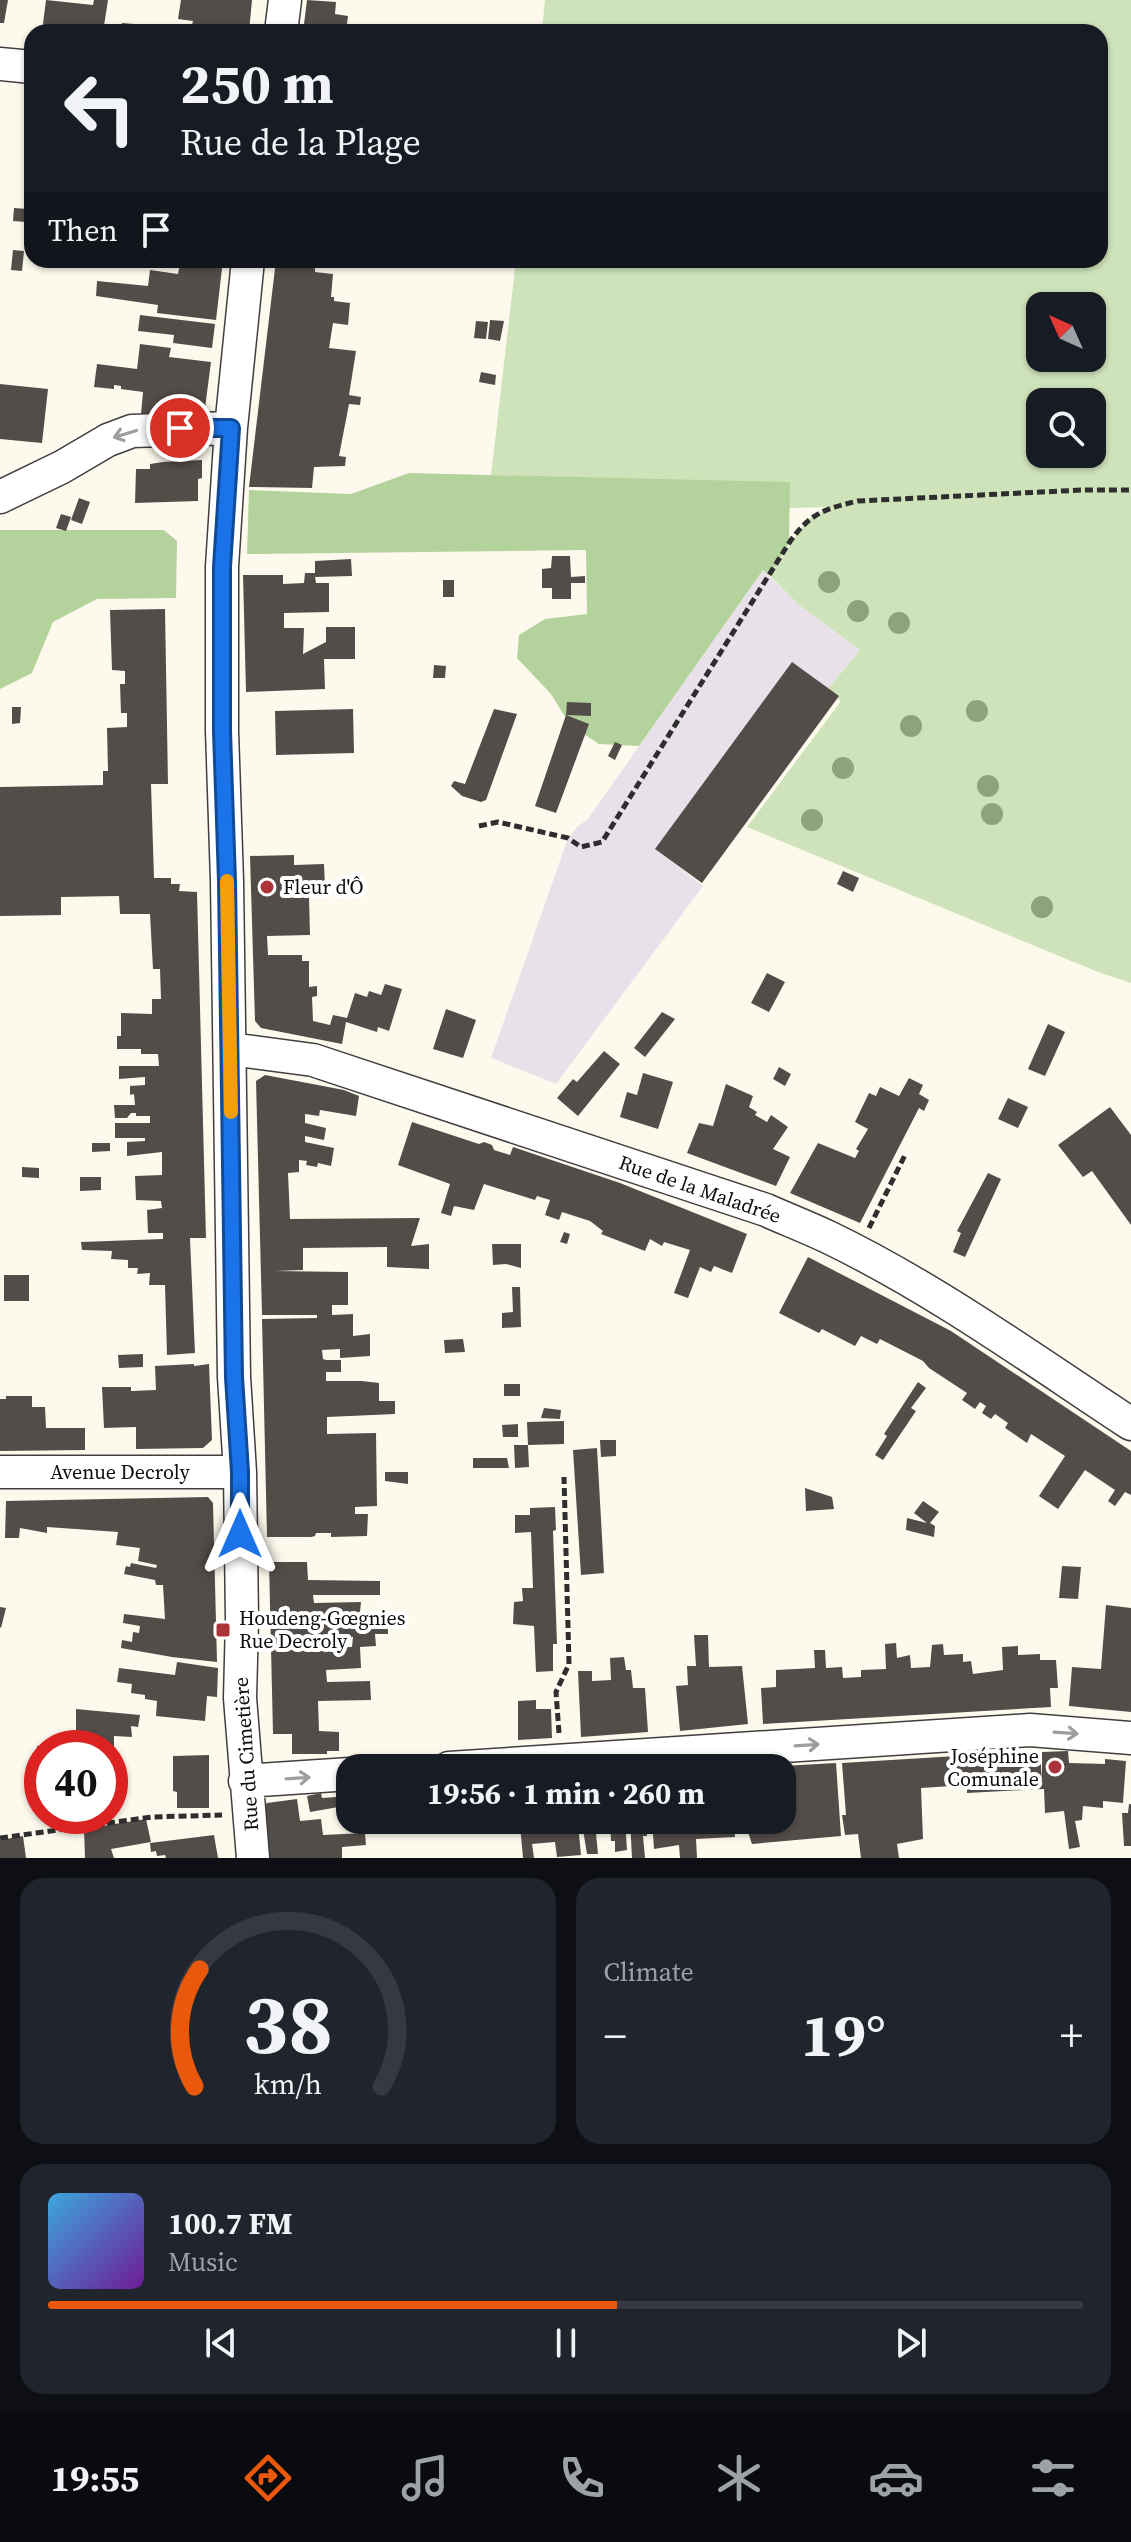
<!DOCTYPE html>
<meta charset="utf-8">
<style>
body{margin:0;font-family:"Source Serif 4",serif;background:#20242c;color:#f1f3f6;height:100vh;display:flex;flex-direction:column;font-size:30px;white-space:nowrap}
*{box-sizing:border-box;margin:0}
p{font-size:26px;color:#9ea1a6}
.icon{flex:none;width:44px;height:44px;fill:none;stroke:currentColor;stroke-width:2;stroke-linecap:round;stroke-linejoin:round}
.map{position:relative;height:1858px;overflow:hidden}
.panel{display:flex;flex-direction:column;gap:20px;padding:20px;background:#0d0f14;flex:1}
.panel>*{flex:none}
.guide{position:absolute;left:24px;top:24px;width:1084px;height:244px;border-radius:24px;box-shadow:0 2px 6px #0004;background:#171b24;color:#f1f3f6;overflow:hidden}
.needle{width:52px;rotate:315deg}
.fabs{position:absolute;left:1026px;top:292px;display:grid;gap:16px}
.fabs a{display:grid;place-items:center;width:80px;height:80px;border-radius:16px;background:#171b24;box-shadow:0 2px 6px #0004;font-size:40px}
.speed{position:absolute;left:24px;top:1730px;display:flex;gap:16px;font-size:40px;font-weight:700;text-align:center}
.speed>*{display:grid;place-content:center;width:104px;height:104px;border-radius:50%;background:#171b24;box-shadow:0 2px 6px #0004;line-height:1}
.speed .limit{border:12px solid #d22;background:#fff;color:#111}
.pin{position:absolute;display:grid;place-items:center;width:68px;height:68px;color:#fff;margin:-34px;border:4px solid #fff;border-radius:50%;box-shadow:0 2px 8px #0007}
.me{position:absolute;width:88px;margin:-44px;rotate:0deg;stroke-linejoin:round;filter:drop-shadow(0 0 6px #0008)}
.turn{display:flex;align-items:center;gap:28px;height:168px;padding:0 24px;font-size:36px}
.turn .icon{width:104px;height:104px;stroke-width:2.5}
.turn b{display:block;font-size:56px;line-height:68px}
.then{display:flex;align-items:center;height:76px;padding:0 24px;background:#0003;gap:16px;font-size:30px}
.big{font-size:60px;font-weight:700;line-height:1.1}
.panel .widget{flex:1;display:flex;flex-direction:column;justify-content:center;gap:12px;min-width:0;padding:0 28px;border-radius:24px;background:#20242c}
.panel .dial{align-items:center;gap:0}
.dial svg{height:208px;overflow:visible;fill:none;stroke:#363941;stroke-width:7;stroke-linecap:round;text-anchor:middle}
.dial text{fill:#f1f3f6;stroke:none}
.song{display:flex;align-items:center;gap:24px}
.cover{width:96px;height:96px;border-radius:12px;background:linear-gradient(135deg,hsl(200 70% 55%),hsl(280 70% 35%))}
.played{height:8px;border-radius:4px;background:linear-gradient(90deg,#ea580c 55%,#363941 55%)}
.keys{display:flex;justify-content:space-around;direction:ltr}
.heat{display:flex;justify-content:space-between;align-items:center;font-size:44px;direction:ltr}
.panel .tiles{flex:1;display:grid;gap:20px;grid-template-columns:1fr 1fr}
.widget:last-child{grid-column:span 2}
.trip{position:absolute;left:336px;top:1754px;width:460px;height:80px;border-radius:24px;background:#171b24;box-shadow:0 2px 6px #0004;font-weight:700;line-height:80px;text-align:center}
.dock{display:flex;height:128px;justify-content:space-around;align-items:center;background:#090b0e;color:#9ea1a6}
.dock .icon{width:56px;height:56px}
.dock .selected{color:#ea580c}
.dock b{font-size:36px;color:#f1f3f6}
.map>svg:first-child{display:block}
.industrial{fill:#e9e1ea}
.green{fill:#cfe3ba;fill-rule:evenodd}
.forest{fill:#b4d29b}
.building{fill:#534d49;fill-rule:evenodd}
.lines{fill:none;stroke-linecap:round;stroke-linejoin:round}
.minor-casing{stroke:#3f3f3f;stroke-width:35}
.path{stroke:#2e2e2e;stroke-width:5;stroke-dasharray:8 4;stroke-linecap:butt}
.minor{stroke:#fff;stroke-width:32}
.tree{fill:#8ca37e}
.oneway{stroke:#9e9e9e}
.route-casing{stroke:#114b97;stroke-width:20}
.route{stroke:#1a73e8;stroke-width:14}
.slow{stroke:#f59e0b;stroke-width:14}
.poi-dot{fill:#ac3338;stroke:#fff;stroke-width:3}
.labels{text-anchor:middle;stroke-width:8;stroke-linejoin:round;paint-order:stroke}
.poi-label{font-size:20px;fill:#0c0c0c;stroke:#fff;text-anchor:start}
.street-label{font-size:20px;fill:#0c0c0c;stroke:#fff}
</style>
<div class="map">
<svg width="1131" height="1858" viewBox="0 0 1131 1858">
<rect width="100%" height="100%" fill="#fdfaed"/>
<path class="industrial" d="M763 570 799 605 860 650 827 690 658 851 703 886 556 1084 491 1058 568 838 578 826 587 820Z"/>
<path class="green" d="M545 0H1131V983L1098 972 747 827 841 701 827 690 860 650 799 605 770 576 807 520 830 507 789 508 790 483 491 475 516 260H1100V32H542ZM1040 306H1092V358H1040ZM1040 402H1092V454H1040Z"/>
<path class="forest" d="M409 473 790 482 789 543 770 576 763 570 639 746 599 744 570 725 551 694 517 658 519 635 545 619 587 614 586 550 247 554 249 490 351 494Z
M0 530H164L177 541 176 598 97 599 53 622 32 673 0 689Z"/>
<path class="building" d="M0 0H8L4 23H0Z
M46 0 93 5 94 0H108L103 32H42Z
M181 0H252L249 32H203V27L192 25 193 21 178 19Z
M307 0 336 2 335 14 348 16 346 32H303Z
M122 23 134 24 133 32H121Z
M14 208 28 209 26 222 13 221Z
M13 250 24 251 22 271 11 270Z
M174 260H223L216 320 157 313 158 305 96 296 97 281 148 286 150 270 178 274 180 263 174 262Z
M276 260H312V268H315V272L333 274 331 297H334V301L350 303 348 325 333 323 329 348 356 351 349 395 361 397 360 405 349 404 339 456 346 457 345 466 314 467 312 488 249 487Z
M140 315 215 324 212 348 173 343 174 335 138 331Z
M490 320 504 321 500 341 488 339Z
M476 321 488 322 486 339 474 338Z
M140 344 171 348 169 357 211 362 205 408 197 414H141L143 392 121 389V386L114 385V389L94 387 97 364 137 369Z
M481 372 496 375 495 385 479 382Z
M0 384 48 389 42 443 0 439Z
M202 460V478L198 479V501L135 503 136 469H150V464L163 462Z
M79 498 90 502 82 524 71 520Z
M61 514 71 517 66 531 56 528Z
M552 556H570L571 577 585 576V583H571V599H552V588H542V569L551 568Z
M351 559 352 576 315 577 316 583H329V612L284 613V628H304L303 654 326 642V627H355V659H324L325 689 246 692 243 575H283V584L304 583 305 573H315V561Z
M443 580H454V597H443Z
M165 609 168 784H151L154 878H171V884H180L179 891 197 892 206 1238H190L195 1353 167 1355 165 1285H149L150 1273 137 1274 138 1268H128V1260L111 1259 112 1251 82 1250 81 1242 163 1239V1233H148L147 1210 162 1208 161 1201 136 1200 135 1176 162 1175V1152L127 1156V1142L145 1141V1138H115V1123H150V1116H136V1113H131L127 1118H115L114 1105H135L134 1094 130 1095V1086L145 1085V1077L119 1079V1066H159L158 1054H141V1049H117V1036H121V1013L152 1014V999H161L160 969H153L150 914H120L119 896 61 897V915L0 916V787L103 785V771H108L107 728 127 727V713H121L120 684H125V671L112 670 110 610Z
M792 662 839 696 702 883 655 849Z
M434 665 446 666 445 678H433Z
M567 702 591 703V716L566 715Z
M12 707H21L20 723 12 724Z
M353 709 354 753 276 755 275 711Z
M494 709 517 714 486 800 481 802 462 796 451 786 454 781 465 784Z
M566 715 589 724 556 813 535 806Z
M615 742 622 745 615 760 608 756Z
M294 855V865L324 864 325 886 305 887V895L309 896 310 935 267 936 268 955H302V961H309V987L317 986V996L312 997 313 1021 330 1025 333 1015 347 1018 355 993 367 997 369 991 381 995 385 984 402 989 389 1031 378 1027 377 1032 346 1022 342 1044 261 1028 255 1021 250 856Z
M843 871 859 878 853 892 837 884Z
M767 973 785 982 769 1012 751 1003Z
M446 1009 476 1020 463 1058 433 1049Z
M662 1012 675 1019 645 1057 634 1048Z
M1048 1024 1065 1032 1045 1076 1028 1069Z
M604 1051 620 1064 578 1116 557 1098 573 1079 577 1082Z
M779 1067 791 1074 785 1086 773 1079Z
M643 1073 673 1082 658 1129 620 1117 627 1092 637 1095Z
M265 1075 344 1090 359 1096 356 1116 320 1110 319 1116 305 1114V1123L326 1128 324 1140 305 1136V1142L334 1148 331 1166 318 1163 317 1167 306 1165 307 1161 299 1160V1172L288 1173 290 1219 420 1218 411 1246 429 1244V1269L387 1267V1247L303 1248V1270L275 1271 348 1272V1305H332V1315L353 1314V1336L370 1334V1356L340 1358V1349L322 1350 323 1359 326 1360H341V1372H326V1381H362L379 1383V1401H395V1414L327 1417V1434L376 1433 377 1506 355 1507V1514H368L367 1536 331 1537V1533H316L315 1536 311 1537H267L262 1319 317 1318V1315H262L256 1081Z
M909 1078 923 1085 919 1094 929 1100 924 1111 919 1108 860 1223 790 1193 818 1143 855 1158 859 1151 856 1149 868 1129 855 1122 869 1093 876 1096 880 1087 899 1096Z
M726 1084 753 1096 749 1107 757 1112 755 1115 767 1122 771 1115 788 1127 773 1149 790 1157 776 1186 687 1153 699 1123 713 1126Z
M1008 1098 1028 1107 1018 1128 998 1119Z
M1110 1107 1131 1135V1225L1092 1171 1083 1177 1058 1145Z
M412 1122 479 1144 484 1142 492 1145 494 1150 510 1155 513 1147 620 1183 747 1234 732 1273 714 1266 711 1272 700 1267 688 1298 674 1293 690 1250 664 1242 662 1246 650 1239 645 1251 601 1234 603 1231 590 1221 562 1212 559 1220 545 1215 550 1200 537 1196 535 1200 484 1184 474 1210 454 1206 451 1216 441 1213 450 1184 398 1165Z
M92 1143H110V1151L92 1152Z
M22 1167 39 1168V1178L22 1177Z
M988 1173 1001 1179 965 1257 953 1252 961 1233 957 1231Z
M80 1177H101V1190L80 1191Z
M564 1232 570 1234 567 1244 560 1242Z
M492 1244H521V1268L506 1264 493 1265Z
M808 1257 951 1331 1131 1451V1495L1125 1492 1115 1506 1108 1501 1115 1490 1085 1470 1058 1509 1039 1496 1065 1456 1031 1434 1027 1443 1005 1428 1008 1423 995 1414 991 1419 982 1413 986 1406 980 1402 975 1409 962 1400 967 1393 929 1368 923 1361 880 1339 877 1344 861 1336 855 1346 822 1329 819 1333 779 1313Z
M4 1275H29V1301H4Z
M512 1287H520L521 1327 502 1328V1313L513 1312Z
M463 1339 465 1352 445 1353 444 1340Z
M143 1354V1367L119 1368 118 1355Z
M194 1364V1366L209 1364 212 1440 203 1448 136 1449V1427L104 1428 102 1387H131V1391L156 1390 155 1366Z
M918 1382 926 1388 911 1408 916 1411 883 1460 875 1455 887 1436 884 1434Z
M504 1384H520V1396H504Z
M6 1396H32V1407H45L46 1428H85V1450L0 1451V1399H6Z
M544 1408 561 1410 560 1419 541 1418Z
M564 1421V1444L528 1445 529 1467 515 1468 514 1445H528L527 1422Z
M518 1424V1437H503L502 1425Z
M600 1440H616V1456L601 1457Z
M597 1448 604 1573 581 1575 573 1450Z
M473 1458H507L509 1468H473Z
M385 1472H408V1484L385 1481Z
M805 1488 832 1497 834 1509 806 1511Z
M208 1497 213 1503 217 1662 172 1657 121 1648 122 1640 132 1642 133 1632 139 1633 140 1626 123 1623 124 1614 165 1619 163 1585H156L155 1580 124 1574 126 1566 130 1567 131 1563 156 1568 157 1565 138 1561 140 1548 116 1545 118 1532 47 1527V1533L20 1528 19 1538H5L6 1501Z
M923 1501 939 1512 930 1523 935 1526 934 1537 906 1530 907 1518 927 1523 914 1513Z
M555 1507 556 1530 553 1531 557 1644H553V1671L536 1672 534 1626 513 1624 514 1602 523 1601 522 1588H533L531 1532 515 1533V1515H530V1508Z
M269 1562H307L308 1580 380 1581V1595H313L314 1603 361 1602 360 1612H387L388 1634H375L376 1646 360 1647 361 1668 326 1670 327 1682 370 1681 371 1700 318 1701 319 1731 339 1732V1751H327V1754H292V1734H273ZM341 1637H353L352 1647H342Z
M1062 1566 1081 1567 1078 1599 1059 1598Z
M1106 1605 1131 1608V1712L1069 1706 1072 1667 1101 1669Z
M0 1607 6 1608 1 1628 0 1627Z
M694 1635H708L709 1667 742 1666 748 1724 680 1731 676 1686 688 1685 687 1666H696Z
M896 1643 897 1658 910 1655 911 1668 930 1667 932 1645 943 1644 944 1655 963 1654V1662L971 1661 973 1674 1003 1670 1002 1647 1018 1646V1655L1040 1654V1660H1056L1058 1688H1050L1051 1707 763 1724 761 1688 776 1687V1670L815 1668 814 1650H825L826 1668 842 1667 843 1678 861 1677V1670L886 1669 885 1644Z
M624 1657 626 1670H631L633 1688H645L648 1732 581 1737 578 1671H592V1681L611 1680 610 1658Z
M177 1662 218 1668 217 1697 207 1696 205 1721 156 1716 157 1701 145 1699V1695L131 1693 132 1684 117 1682 119 1668 175 1675Z
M536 1700V1709H551L552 1738 518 1740V1701Z
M76 1709 140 1715 138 1727 131 1726 132 1737 114 1736V1801H110V1748H76Z
M59 1744V1748H42V1761H39L37 1746Z
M1040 1751 1042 1782V1752L1068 1751 1069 1763 1105 1764V1759L1126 1761 1123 1803 1103 1801V1808L1083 1806 1082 1820 1075 1821 1080 1847 1069 1849 1064 1811 1045 1813 1044 1789 967 1793V1785L921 1788 923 1839 897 1844 899 1858H861L858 1834 845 1835 842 1815H846L842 1763Z
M209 1755V1808H177V1792L173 1791V1756Z
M836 1763 841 1836 752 1844 744 1820H782V1766Z
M42 1780V1794L33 1795 32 1782Z
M321 1793 322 1798 350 1796V1805L310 1812 307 1796Z
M297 1799 300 1821 321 1819 323 1835 365 1833 366 1845 342 1847V1858H264L262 1808 267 1803Z
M1129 1804H1131V1846H1124L1122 1813H1128Z
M146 1819 151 1842 111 1849 114 1858H85L84 1829Z
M404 1820H427V1827L405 1828Z
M459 1820H607V1822L595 1823 598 1854H587L582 1824H578L581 1855 557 1857 555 1842 532 1844 534 1858H523L520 1825 460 1827Z
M610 1820H625L627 1850 615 1852V1841H611Z
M630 1820H646L647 1836H643L645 1858H632Z
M652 1820H734L735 1837 696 1839 697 1858H680L679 1845 654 1849Z
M214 1835 218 1858H166L165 1855 157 1856 156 1851 151 1852 150 1843Z
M23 1836 26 1858H0V1840Z"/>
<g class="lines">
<defs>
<path id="minor" d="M281 32 285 0
M0 64 32 67
M248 260 231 428 222 567V731L227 881 234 1377 240 1472 242 1620 240 1698 253 1858
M0 497 62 467 108 440 132 431 231 428
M230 1049 313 1060 766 1210C786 1219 807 1227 828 1237 934 1288 1032 1359 1131 1424
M0 1472H240
M449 1768 1030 1730 1131 1738
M245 1781 350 1774"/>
</defs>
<use href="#minor" class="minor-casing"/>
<path class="path" d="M479 826 498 822 568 838 581 847 602 842 789 543C810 513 824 509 858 501L1083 490H1131
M869 1228 906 1153
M559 1733 556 1692 569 1664 564 1477
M0 1838 152 1817 222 1815"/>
<use href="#minor" class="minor"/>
</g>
<g class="tree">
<circle cx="829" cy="582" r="11"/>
<circle cx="858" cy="611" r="11"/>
<circle cx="899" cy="623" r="11"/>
<circle cx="977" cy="711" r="11"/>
<circle cx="911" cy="726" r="11"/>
<circle cx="843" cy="768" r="11"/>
<circle cx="988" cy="786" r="11"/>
<circle cx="992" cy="814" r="11"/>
<circle cx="812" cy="820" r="11"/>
<circle cx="1042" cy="907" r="11"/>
</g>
<defs><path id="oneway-shaft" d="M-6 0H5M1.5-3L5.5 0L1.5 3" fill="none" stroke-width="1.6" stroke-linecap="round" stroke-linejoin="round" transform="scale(2)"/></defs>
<g class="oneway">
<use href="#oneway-shaft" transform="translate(125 434) rotate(163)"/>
<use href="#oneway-shaft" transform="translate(1066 1733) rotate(4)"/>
<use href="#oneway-shaft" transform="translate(807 1745) rotate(-4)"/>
<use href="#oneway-shaft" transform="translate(298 1778) rotate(-4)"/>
</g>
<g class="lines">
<defs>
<path id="route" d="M180 428H231L222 567V731L227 881 234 1377 240 1472V1534"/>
</defs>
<use href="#route" class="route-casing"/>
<use href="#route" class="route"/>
<path class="slow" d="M227 881 231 1112"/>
</g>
<g class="poi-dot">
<circle cx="267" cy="887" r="8"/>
<rect x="215" y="1622" width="16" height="16" rx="4"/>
<circle cx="1055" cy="1767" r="8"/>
</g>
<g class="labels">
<g class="poi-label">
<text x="283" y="894">Fleur d'Ô</text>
<text x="239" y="1625">Houdeng-Gœgnies<tspan x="239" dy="23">Rue Decroly</tspan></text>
<text x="1039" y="1763" text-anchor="end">Joséphine<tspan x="1039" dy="23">Comunale</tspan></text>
</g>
<g class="street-label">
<text transform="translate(700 1189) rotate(19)" y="7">Rue de la Maladrée</text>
<text x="120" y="1479">Avenue Decroly</text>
<text transform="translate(246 1754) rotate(-94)" y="7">Rue du Cimetière</text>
</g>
</g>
</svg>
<div class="fabs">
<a><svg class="needle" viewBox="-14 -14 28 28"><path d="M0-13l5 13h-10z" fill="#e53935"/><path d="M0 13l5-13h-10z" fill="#9ea1a6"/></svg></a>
<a><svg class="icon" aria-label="search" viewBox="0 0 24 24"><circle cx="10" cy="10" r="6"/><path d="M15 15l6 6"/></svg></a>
</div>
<div class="speed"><div class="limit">40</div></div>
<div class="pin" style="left:180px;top:428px;background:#d93025"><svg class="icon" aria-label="arrive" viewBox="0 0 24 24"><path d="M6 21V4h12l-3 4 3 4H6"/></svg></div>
<svg class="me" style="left:240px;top:1534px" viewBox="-20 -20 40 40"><path d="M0-17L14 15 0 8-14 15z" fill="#1a73e8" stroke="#fff" stroke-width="4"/></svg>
<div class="trip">19:56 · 1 min · 260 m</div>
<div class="guide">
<div class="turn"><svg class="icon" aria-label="left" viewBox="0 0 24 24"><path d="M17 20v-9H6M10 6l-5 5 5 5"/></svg><div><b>250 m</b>Rue de la Plage</div></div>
<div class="then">Then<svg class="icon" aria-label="arrive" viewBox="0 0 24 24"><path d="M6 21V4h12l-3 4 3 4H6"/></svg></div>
</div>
</div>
<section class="panel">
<div class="tiles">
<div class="widget dial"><svg viewBox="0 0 100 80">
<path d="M14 69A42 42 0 1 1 86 69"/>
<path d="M14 69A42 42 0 0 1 16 24" stroke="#ea580c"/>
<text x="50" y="56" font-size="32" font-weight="700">38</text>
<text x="50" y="72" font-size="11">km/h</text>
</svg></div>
<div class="widget"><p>Climate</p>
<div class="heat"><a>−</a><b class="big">19°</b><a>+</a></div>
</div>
<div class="widget">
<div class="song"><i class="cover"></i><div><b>100.7 FM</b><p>Music</p></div></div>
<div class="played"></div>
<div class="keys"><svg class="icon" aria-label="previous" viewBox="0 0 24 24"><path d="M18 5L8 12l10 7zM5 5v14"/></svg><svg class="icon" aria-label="pause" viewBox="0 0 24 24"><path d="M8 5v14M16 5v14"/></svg><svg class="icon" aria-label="next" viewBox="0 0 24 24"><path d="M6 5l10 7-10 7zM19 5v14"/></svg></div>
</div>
</div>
</section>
<nav class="dock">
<b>19:55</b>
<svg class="icon selected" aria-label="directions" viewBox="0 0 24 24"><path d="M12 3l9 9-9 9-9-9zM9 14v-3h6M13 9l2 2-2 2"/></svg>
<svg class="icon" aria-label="music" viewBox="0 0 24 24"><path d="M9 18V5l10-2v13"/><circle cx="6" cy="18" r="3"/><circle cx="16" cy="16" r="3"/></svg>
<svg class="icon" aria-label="phone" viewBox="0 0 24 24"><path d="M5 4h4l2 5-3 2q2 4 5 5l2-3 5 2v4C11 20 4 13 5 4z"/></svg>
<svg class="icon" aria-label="climate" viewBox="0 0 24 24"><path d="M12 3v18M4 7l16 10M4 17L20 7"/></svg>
<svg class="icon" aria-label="car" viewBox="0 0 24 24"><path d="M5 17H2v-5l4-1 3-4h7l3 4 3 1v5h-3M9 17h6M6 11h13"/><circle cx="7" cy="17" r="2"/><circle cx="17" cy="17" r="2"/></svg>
<svg class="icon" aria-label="filters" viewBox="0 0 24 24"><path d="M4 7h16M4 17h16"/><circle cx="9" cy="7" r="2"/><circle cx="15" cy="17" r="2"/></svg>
</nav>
